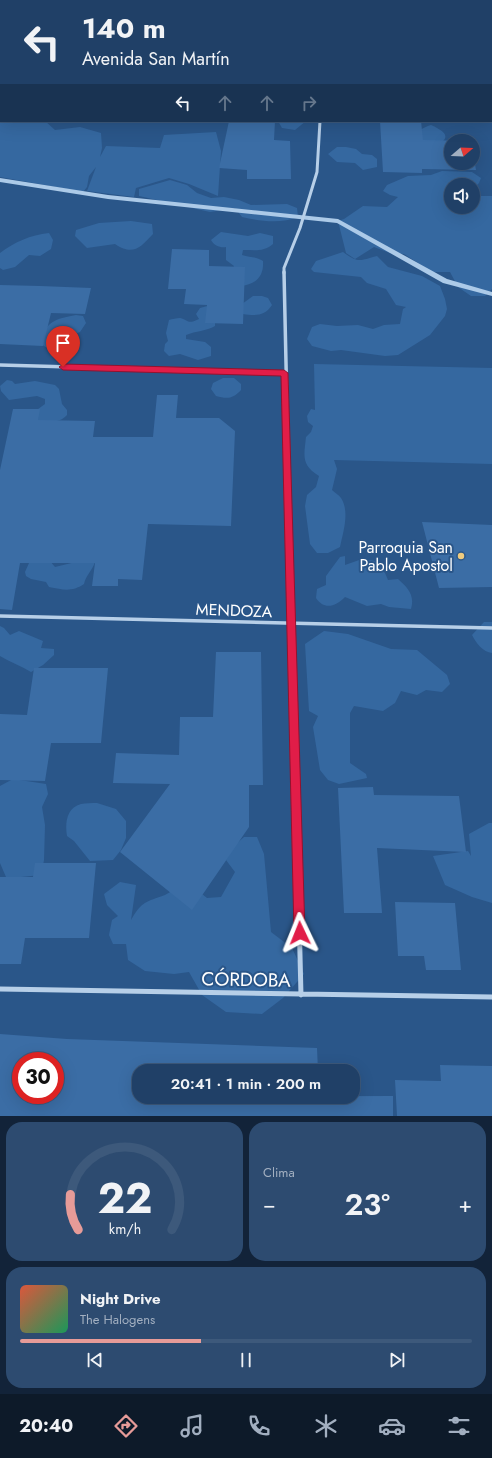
<!DOCTYPE html>
<html lang="es">
<meta charset="utf-8">
<style>
body{margin:0;font-family:Jost,sans-serif;background:#2d4b70;color:#f1f3f6;height:100vh;display:flex;flex-direction:column;font-size:15px;white-space:nowrap}
*{box-sizing:border-box;margin:0}
p{font-size:13px;color:#a2afc0}
.icon{flex:none;width:22px;height:22px;fill:none;stroke:currentColor;stroke-width:2;stroke-linecap:round;stroke-linejoin:round}
.map{position:relative;height:1116px;overflow:hidden}
.sheet{display:flex;flex-direction:column;gap:6px;padding:6px;background:#122339;flex:1}
.sheet>*{flex:none}
.banner{position:absolute;left:0px;top:0px;width:492px;height:122px;box-shadow:0 4px 16px #0002,0 0 0 1px #3d597b;background:#204067;color:#f1f3f6;overflow:hidden}
.needle{width:26px;rotate:71deg}
.tools{position:absolute;left:444px;top:134px;display:grid;gap:8px}
.tools a{display:grid;place-items:center;width:36px;height:36px;border-radius:50%;background:#204067;box-shadow:0 4px 16px #0002,0 0 0 1px #3d597b;font-size:20px}
.speed{position:absolute;left:12px;top:1052px;display:flex;gap:8px;font-size:20px;font-weight:700;text-align:center}
.speed>*{display:grid;place-content:center;width:52px;height:52px;border-radius:50%;background:#204067;box-shadow:0 4px 16px #0002,0 0 0 1px #3d597b;line-height:1}
.speed .limit{border:6px solid #d22;background:#fff;color:#111}
.pin{position:absolute;display:grid;place-items:center;width:34px;height:34px;color:#fff;margin:-41px -17px;border-radius:50% 50% 50% 0;rotate:-45deg;box-shadow:0 0 4px #0007}
.pin .icon{rotate:45deg}
.me{position:absolute;width:44px;margin:-22px;rotate:358deg;stroke-linejoin:round;filter:drop-shadow(0 0 3px #0008)}
.turn{display:flex;align-items:center;gap:14px;height:84px;padding:0 16px;font-size:18px}
.turn .icon{width:52px;height:52px;stroke-width:2.5}
.turn b{display:block;font-size:28px;line-height:34px}
.lanes{display:flex;align-items:center;height:38px;padding:0 16px;background:#0003;justify-content:center;gap:20px;direction:ltr}
.lanes .off{opacity:.35}
.big{font-size:30px;font-weight:600;line-height:1.1}
.sheet .tile{flex:1;display:flex;flex-direction:column;justify-content:center;gap:6px;min-width:0;padding:0 14px;border-radius:16px;background:#2d4b70}
.sheet .dial{align-items:center;gap:0}
.dial svg{height:104px;overflow:visible;fill:none;stroke:#3d597b;stroke-width:7;stroke-linecap:round;text-anchor:middle}
.dial text{fill:#f1f3f6;stroke:none}
.song{display:flex;align-items:center;gap:12px}
.cover{width:48px;height:48px;border-radius:6px;background:linear-gradient(135deg,hsl(10 70% 55%),hsl(150 70% 35%))}
.played{height:4px;border-radius:2px;background:linear-gradient(90deg,#e69b98 40%,#3d597b 40%)}
.keys{display:flex;justify-content:space-around;direction:ltr}
.heat{display:flex;justify-content:space-between;align-items:center;font-size:22px;direction:ltr}
.sheet .tiles{flex:1;display:grid;gap:6px;grid-template-columns:1fr 1fr}
.tile:last-child{grid-column:span 2}
.trip{position:absolute;left:132px;top:1064px;width:228px;height:40px;border-radius:16px;background:#204067;box-shadow:0 4px 16px #0002,0 0 0 1px #3d597b;font-weight:600;line-height:40px;text-align:center}
.tabs{display:flex;height:64px;justify-content:space-around;align-items:center;background:#0d1a29;color:#a2afc0}
.tabs .icon{width:28px;height:28px}
.tabs .current{color:#e69b98}
.tabs b{font-size:18px;color:#f1f3f6}
.map>svg:first-child{display:block}
.green{fill:#3568a0}
.lines{fill:none;stroke-linecap:round;stroke-linejoin:round}
.stream{fill:#accae8;fill-rule:evenodd}
.building{fill:#3b6da5;fill-rule:evenodd}
.minor-far2{stroke:#b7cfe8;stroke-width:3}
.minor-far1{stroke:#b7cfe8;stroke-width:3.5}
.minor{stroke:#b7cfe8;stroke-width:5}
.route{fill:#e11d48;stroke:#92132f}
.poi-dot{fill:#efcb7f;stroke:#2a5689;stroke-width:1.5}
.labels{text-anchor:middle;stroke-width:4;stroke-linejoin:round;paint-order:stroke}
.poi-label{font-size:16px;fill:#fff;stroke:#2a5689;text-anchor:end}
.street-label{font-size:16px;fill:#fff;stroke:#2a5689}
.near-street-label{font-size:19px;fill:#fff;stroke:#2a5689}
</style>
<div class="map">
<svg width="492" height="1116" viewBox="0 0 492 1116">
<rect width="100%" height="100%" fill="#2a5689"/>
<path class="green" d="M0 88 1 121H45L55 130 80 127 101 133 102 148 100 157 106 146 160 148 164 135 216 132 221 151 218 196 189 184 169 178 136 188 134 197 87 191 96 167 89 176 87 187 83 192 0 177Z
M278 121H306L295 130 282 128Z
M431 125C451 134 449 139 432 149L407 138C414 134 425 126 431 125Z
M337 147H346L356 149 362 154 372 155 377 159V167L363 170 355 163 337 162 328 154Z
M442 171 472 172 481 178 479 183 473 189V185H451V207H473V196H492V289L485 296H471L458 287 450 272H432L404 254 390 253 374 247 355 259 346 253 338 221 344 219 363 206 387 207 398 197 390 195 383 191 387 185 408 176 431 175Z
M170 180 187 185 197 193 211 198 224 197 239 200 251 205 287 204 297 208 298 217C281 224 259 221 242 217L235 208 210 212 139 196V189Z
M131 221 152 224 153 234C140 248 133 256 115 244L87 248 75 236 76 230 99 223Z
M221 232 248 236 260 233 273 236V244C264 252 255 250 243 250L242 255C250 258 256 256 263 261 264 277 256 284 241 286L231 272 234 266 226 260V247C221 248 214 246 211 240Z
M49 233 53 240 51 249 40 256 29 255 15 267 3 270 0 268V253C15 242 30 235 49 233Z
M343 252C358 263 359 261 377 256L388 267 422 276 440 286 445 299 447 309 445 316 430 335 398 355 385 356 341 350 331 351 312 346 307 339 312 327 320 324 337 326 358 325 373 329 384 325 400 324 403 309 406 307 396 305 386 289 367 283 361 277 314 272 311 269 316 261Z
M253 296H262L268 298 272 305C265 316 256 316 243 314L242 304Z
M211 305 215 321V326C206 331 196 331 186 335V339L205 342 211 347V356L198 360 180 354 169 356 164 351 165 344 168 341 166 333 169 320C172 319 177 318 180 318 189 320 187 325 199 319L196 314 200 308Z
M76 315 83 316 86 323 80 332 73 335C69 355 53 354 40 343 46 321 55 319 76 315Z
M314 364 492 368V464L334 460 337 469 332 490C334 492 339 495 341 498 350 512 343 532 340 547L328 553H317L310 544 305 506 307 495 316 487 319 476C301 465 304 456 306 437L311 432 313 426 308 422 307 416 311 409 315 410Z
M223 378H234L241 384V390C233 399 227 399 216 396L211 389 213 383Z
M7 380 12 381 15 384 35 381 55 385 59 389 62 404 67 410V415C58 425 45 421 33 420L34 412 45 404V399L37 396 9 400 1 391 0 386Z
M345 556V565L362 559 375 561 385 573 388 580 398 579C408 588 415 595 411 609L389 607 381 604 367 606 345 597C335 607 324 610 316 598L317 589 326 585V576L340 557Z
M42 558 49 560 55 567 88 559 95 562C92 571 86 575 84 584 72 592 64 590 49 587L46 582 31 579 26 576 25 572 29 563Z
M484 622H492V653C483 652 476 643 472 635Z
M0 626 4 628 10 635 19 631 43 641 41 648 54 649V655L43 665 31 672C21 666 10 662 0 656Z
M324 631 348 634 391 649 417 650 447 675 450 684 442 692 426 690 417 695 401 691 395 703 383 711 354 706 350 713V763L366 774 367 778 339 784 328 780 320 770 313 727 318 716 309 711 305 644Z
M13 779 46 784 48 794 42 807 45 825 44 860 41 875 21 877H6L0 863V786Z
M97 803 116 809 126 821V838L121 850 113 860 90 861 74 841 67 836C65 824 66 808 81 804 86 803 92 803 97 803Z
M489 823H492V903L472 897 445 885 433 856 468 851 471 856 469 834Z
M244 837H257L264 854 271 932 292 948 304 974 283 998 262 1014 226 1012 202 995 189 972 174 974 145 971 128 960 126 944H113L109 935 112 920 118 916 107 905 104 894 120 882 136 885 131 920C142 901 146 902 165 895 171 892 176 887 182 884L192 886 207 898 221 897 235 872 226 860 235 845Z"/>
<g class="lines">
<path class="stream" d="M0 178 108 195 338 219 447 279 492 292V296L443 283 337 223 108 199 0 182Z"/>
</g>
<path class="building" d="M229 121H275L274 140 290 141 291 179H247V170L219 168Z
M380 121H421L423 140 471 141H451V163H473V153L476 170 422 169V173L383 172Z
M172 249 209 250V266L245 267 243 324 205 323 207 305 184 304 186 289H168Z
M0 285 40 286 91 288 85 314 51 313 43 346 0 344Z
M157 395H178L176 418H219L235 431 231 526 148 524 142 580 118 579V586H92L95 563H20L12 610 0 609V470L13 409H40L38 420 95 421 93 437H153Z
M422 522 492 525V587L439 588Z
M216 652H261L263 785H249V827L192 910 120 852 170 784 113 783 116 753 179 755 180 717H213Z
M34 668H108L101 743H51L45 781 0 780V714L27 715Z
M373 787 374 795 459 796 466 852 377 848 382 913H344L338 788Z
M35 863H96L89 938H25L21 964H0V877H33Z
M395 902 455 903 461 970H426L424 956H398Z
M0 1034 67 1039 317 1048 318 1071H139V1097L393 1096V1116H0ZM21 1061H55V1095H21Z
M440 1065 492 1066V1116H397L395 1080 441 1081Z"/>
<g class="lines">
<path class="minor-far2" d="M284 273V268L300 228 317 172 320 121"/>
<path class="minor-far1" d="M284 272 292 636
M0 365 285 373
M0 616 492 628"/>
<path class="minor" d="M292 635 301 995
M0 989 492 997"/>
</g>
<path class="route" d="M63 364 284 370 288 373 305 933 304 937 300 939 296 937 294 933 281 376 63 370 59 367Z"/>
<circle class="poi-dot" cx="461" cy="556" r="4"/>
<g class="labels">
<g class="poi-label">
<text x="453" y="553">Parroquia San<tspan x="453" dy="18">Pablo Apostol</tspan></text>
</g>
<g class="street-label">
<text transform="translate(234 610) rotate(2)" y="6">MENDOZA</text>
</g>
<g class="near-street-label">
<text transform="translate(246 979) rotate(1)" y="7">CÓRDOBA</text>
</g>
</g>
</svg>
<div class="tools">
<a><svg class="needle" viewBox="-14 -14 28 28"><path d="M0-13l5 13h-10z" fill="#e53935"/><path d="M0 13l5-13h-10z" fill="#a2afc0"/></svg></a>
<a><svg class="icon" aria-label="sound" viewBox="0 0 24 24"><path d="M4 9h4l5-4v14l-5-4H4zM17 9q2 3 0 6"/></svg></a>
</div>
<div class="speed"><div class="limit">30</div></div>
<div class="pin" style="left:63px;top:367px;background:#d93025"><svg class="icon" aria-label="arrive" viewBox="0 0 24 24"><path d="M6 21V4h12l-3 4 3 4H6"/></svg></div>
<svg class="me" style="left:300px;top:933px" viewBox="-20 -20 40 40"><path d="M0-17L14 15 0 8-14 15z" fill="#e11d48" stroke="#fff" stroke-width="4"/></svg>
<div class="trip">20:41 · 1 min · 200 m</div>
<div class="banner">
<div class="turn"><svg class="icon" aria-label="left" viewBox="0 0 24 24"><path d="M17 20v-9H6M10 6l-5 5 5 5"/></svg><div><b>140 m</b>Avenida San Martín</div></div>
<div class="lanes"><svg class="icon" aria-label="left" viewBox="0 0 24 24"><path d="M17 20v-9H6M10 6l-5 5 5 5"/></svg><svg class="icon off" aria-label="ahead" viewBox="0 0 24 24"><path d="M12 20V5M6 11l6-6 6 6"/></svg><svg class="icon off" aria-label="ahead" viewBox="0 0 24 24"><path d="M12 20V5M6 11l6-6 6 6"/></svg><svg class="icon off" aria-label="right" viewBox="0 0 24 24"><path d="M7 20v-9h11M14 6l5 5-5 5"/></svg></div>
</div>
</div>
<section class="sheet">
<div class="tiles">
<div class="tile dial"><svg viewBox="0 0 100 80">
<path d="M14 69A42 42 0 1 1 86 69"/>
<path d="M14 69A42 42 0 0 1 8 42" stroke="#e69b98"/>
<text x="50" y="56" font-size="32" font-weight="700">22</text>
<text x="50" y="72" font-size="11">km/h</text>
</svg></div>
<div class="tile"><p>Clima</p>
<div class="heat"><a>−</a><b class="big">23°</b><a>+</a></div>
</div>
<div class="tile">
<div class="song"><i class="cover"></i><div><b>Night Drive</b><p>The Halogens</p></div></div>
<div class="played"></div>
<div class="keys"><svg class="icon" aria-label="previous" viewBox="0 0 24 24"><path d="M18 5L8 12l10 7zM5 5v14"/></svg><svg class="icon" aria-label="pause" viewBox="0 0 24 24"><path d="M8 5v14M16 5v14"/></svg><svg class="icon" aria-label="next" viewBox="0 0 24 24"><path d="M6 5l10 7-10 7zM19 5v14"/></svg></div>
</div>
</div>
</section>
<nav class="tabs">
<b>20:40</b>
<svg class="icon current" aria-label="directions" viewBox="0 0 24 24"><path d="M12 3l9 9-9 9-9-9zM9 14v-3h6M13 9l2 2-2 2"/></svg>
<svg class="icon" aria-label="music" viewBox="0 0 24 24"><path d="M9 18V5l10-2v13"/><circle cx="6" cy="18" r="3"/><circle cx="16" cy="16" r="3"/></svg>
<svg class="icon" aria-label="phone" viewBox="0 0 24 24"><path d="M5 4h4l2 5-3 2q2 4 5 5l2-3 5 2v4C11 20 4 13 5 4z"/></svg>
<svg class="icon" aria-label="climate" viewBox="0 0 24 24"><path d="M12 3v18M4 7l16 10M4 17L20 7"/></svg>
<svg class="icon" aria-label="car" viewBox="0 0 24 24"><path d="M5 17H2v-5l4-1 3-4h7l3 4 3 1v5h-3M9 17h6M6 11h13"/><circle cx="7" cy="17" r="2"/><circle cx="17" cy="17" r="2"/></svg>
<svg class="icon" aria-label="filters" viewBox="0 0 24 24"><path d="M4 7h16M4 17h16"/><circle cx="9" cy="7" r="2"/><circle cx="15" cy="17" r="2"/></svg>
</nav>
